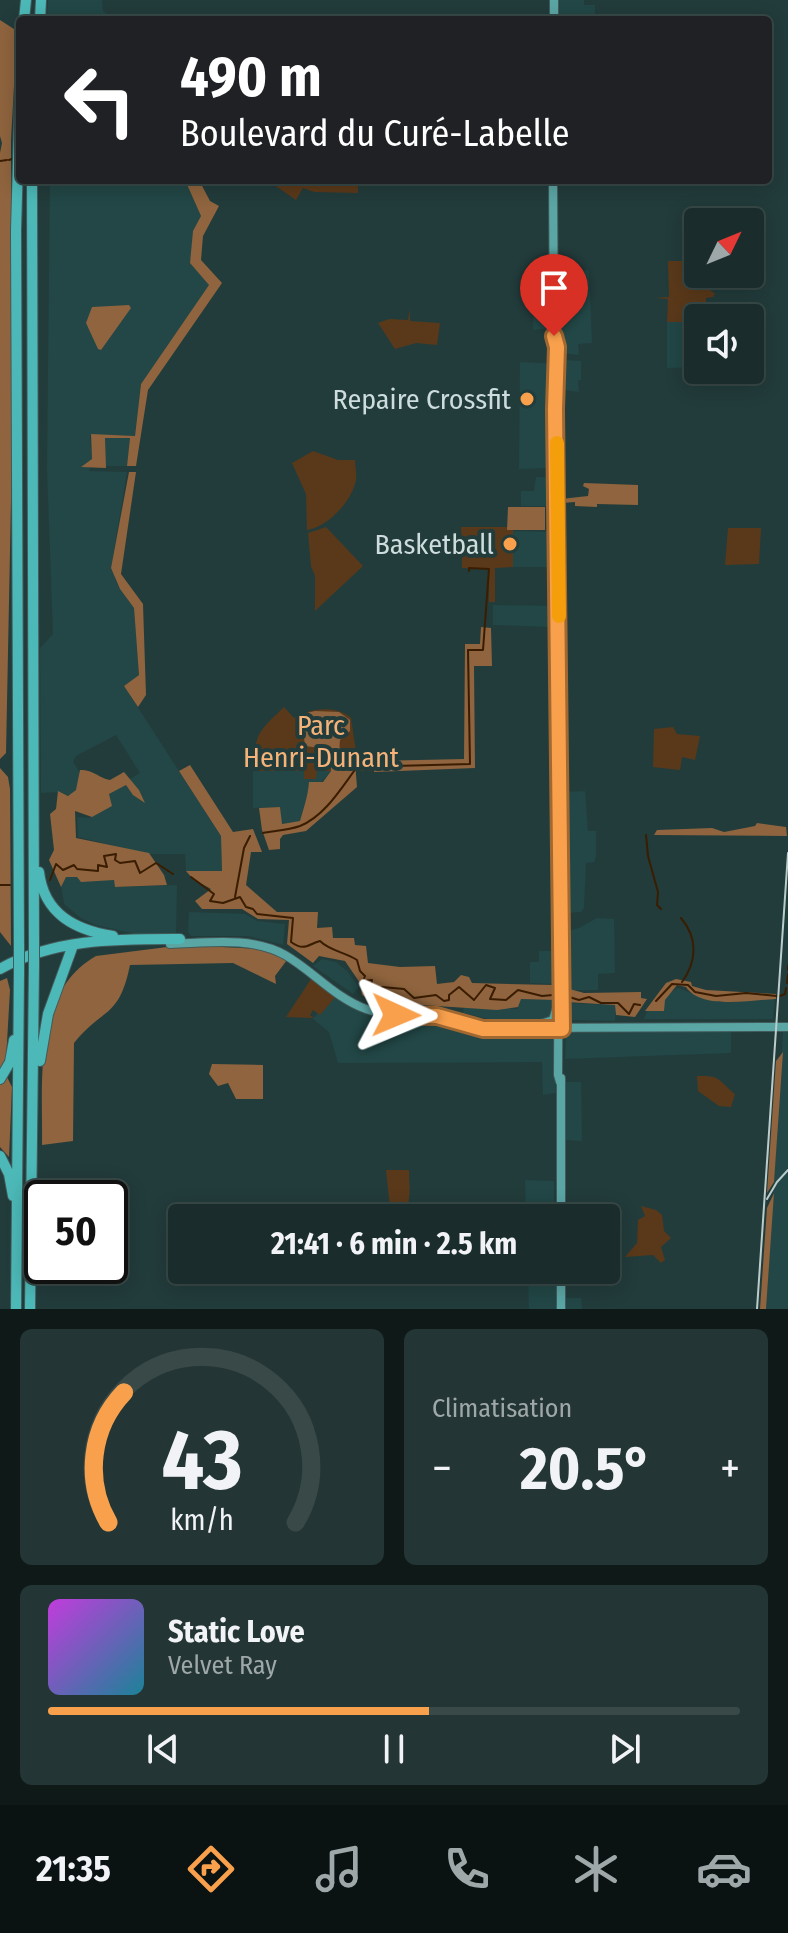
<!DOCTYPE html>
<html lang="fr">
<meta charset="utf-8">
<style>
body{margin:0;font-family:"Fira Sans Condensed",sans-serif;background:#233534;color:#f1f3f6;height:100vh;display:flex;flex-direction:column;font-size:30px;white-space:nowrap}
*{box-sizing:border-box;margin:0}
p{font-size:26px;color:#9fa8a9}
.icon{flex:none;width:44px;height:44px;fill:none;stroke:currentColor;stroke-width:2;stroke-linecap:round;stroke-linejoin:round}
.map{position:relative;height:1309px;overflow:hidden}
.details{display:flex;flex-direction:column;gap:20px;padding:20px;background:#0e1918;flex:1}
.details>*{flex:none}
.banner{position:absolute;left:16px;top:16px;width:756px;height:168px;border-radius:8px;box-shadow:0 4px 20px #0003,0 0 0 2px #384948;background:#202124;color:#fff;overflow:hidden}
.needle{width:52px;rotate:47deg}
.controls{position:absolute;left:684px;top:208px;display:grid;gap:16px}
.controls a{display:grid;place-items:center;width:80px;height:80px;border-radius:8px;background:#1a2d2c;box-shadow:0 4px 20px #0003,0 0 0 2px #384948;font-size:40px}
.speed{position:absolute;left:24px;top:1180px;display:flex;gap:16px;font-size:40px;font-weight:700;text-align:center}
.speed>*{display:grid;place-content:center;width:104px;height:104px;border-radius:50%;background:#1a2d2c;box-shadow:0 4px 20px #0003,0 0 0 2px #384948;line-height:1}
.speed .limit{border:4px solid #111;border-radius:12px;background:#fff;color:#111}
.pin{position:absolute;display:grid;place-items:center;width:68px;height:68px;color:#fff;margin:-82px -34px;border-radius:50% 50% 50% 0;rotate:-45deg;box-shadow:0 0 8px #0007}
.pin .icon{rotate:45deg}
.me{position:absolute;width:88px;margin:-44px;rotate:91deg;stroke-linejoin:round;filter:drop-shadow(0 0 6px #0008)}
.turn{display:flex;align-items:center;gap:28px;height:168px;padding:0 32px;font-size:36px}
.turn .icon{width:104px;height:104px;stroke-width:2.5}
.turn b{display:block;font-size:56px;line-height:68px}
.big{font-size:60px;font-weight:700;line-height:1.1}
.details .widget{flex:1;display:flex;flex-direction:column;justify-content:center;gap:12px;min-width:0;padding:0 28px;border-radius:12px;background:#233534}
.details .dial{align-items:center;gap:0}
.dial svg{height:208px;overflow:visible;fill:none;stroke:#384948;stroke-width:7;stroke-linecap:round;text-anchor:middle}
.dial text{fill:#f1f3f6;stroke:none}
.song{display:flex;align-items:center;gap:24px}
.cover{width:96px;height:96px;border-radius:12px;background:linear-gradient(135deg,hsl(290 70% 55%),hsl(190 70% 35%))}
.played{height:8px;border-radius:4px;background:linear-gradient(90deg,#f8a04c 55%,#384948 55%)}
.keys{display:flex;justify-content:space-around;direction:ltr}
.heat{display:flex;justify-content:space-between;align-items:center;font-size:44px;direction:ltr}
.details .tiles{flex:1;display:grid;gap:20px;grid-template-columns:1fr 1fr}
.widget:last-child{grid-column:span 2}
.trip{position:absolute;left:168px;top:1204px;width:452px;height:80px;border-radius:8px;background:#1a2d2c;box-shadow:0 4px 20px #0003,0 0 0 2px #384948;font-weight:700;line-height:80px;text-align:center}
.tab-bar{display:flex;height:128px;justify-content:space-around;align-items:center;background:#0a1212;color:#9fa8a9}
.tab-bar .icon{width:56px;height:56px}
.tab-bar .selected{color:#f8a04c}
.tab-bar b{font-size:36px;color:#f1f3f6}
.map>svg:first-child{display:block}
.built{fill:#224746}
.green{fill:#5a391a}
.forest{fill:#8f643e}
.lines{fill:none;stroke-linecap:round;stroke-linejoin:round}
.stream{stroke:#3a1d00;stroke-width:2}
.major-casing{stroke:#435a5a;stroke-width:10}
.highway-casing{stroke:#435a5a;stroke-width:12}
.major{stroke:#5aa6a5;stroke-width:8}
.highway{stroke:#4cb9b8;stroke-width:10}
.rail{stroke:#bcc;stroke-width:2}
.highway-bridge-casing{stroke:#435a5a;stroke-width:12;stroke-linecap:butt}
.highway-bridge{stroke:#4cb9b8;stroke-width:10}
.route-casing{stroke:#a16831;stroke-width:20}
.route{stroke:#f8a04c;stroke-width:14}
.slow{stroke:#f59e0b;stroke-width:14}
.poi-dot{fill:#f8a04c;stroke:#223c3b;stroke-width:3}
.labels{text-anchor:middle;stroke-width:8;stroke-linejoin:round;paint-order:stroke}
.poi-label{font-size:28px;fill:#cddcdc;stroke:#223c3b;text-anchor:end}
.park-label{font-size:28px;fill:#f5b379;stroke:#223c3b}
</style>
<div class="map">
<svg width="788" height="1309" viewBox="0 0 788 1309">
<rect width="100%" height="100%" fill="#223c3b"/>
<path class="built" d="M48 0H102L103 11 115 20H47Z
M557 0H584V5H595V20H556Z
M50 180H185L201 216 190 263 210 284 141 384 135 436 90 435 92 460 89 471 127 472 111 569 115 570V579L120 589 134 608 139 675 124 686 221 836 222 872 186 871 185 854H148L78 837 77 817 89 818 109 806 108 792 140 773 116 735 76 756 73 762 80 773 77 791 70 796 60 792 41 793 40 648 53 634 47 469Z
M589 270 592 343 578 344 579 355 560 353 559 327 533 330 534 288 559 287V271Z
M667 322H698V367L667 368Z
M563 360 581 361V380H578L579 392 550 388V468L519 469 520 362 559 364Z
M105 438H130L127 466H105Z
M536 477H551V506H521V491H534Z
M513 531 551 532V567H513Z
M493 605 551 606 552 627 493 625Z
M253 771H331L308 798 303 821 281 824 280 807 253 808Z
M585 791 588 831H596V856L594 862 586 863 584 908 581 912 564 913 563 792Z
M65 876 115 879 117 887 177 885 176 933 174 935 146 936 95 925 81 918 64 904 61 884Z
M189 912 245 914 257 921 285 924 283 945 248 936H191L188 932Z
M597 918 614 919 615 973 598 974V990H565L564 932 579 928Z
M539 951H554V984L530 983V962H539Z
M322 959 336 962 347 971 359 987 353 994 313 966Z
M678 988 702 997 775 998 773 1019H644L649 1006H663L664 996Z
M333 994 348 1004 433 1019 483 1032H553L556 1093 543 1095 542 1062 338 1063 329 1032 313 1019Z
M519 999 554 1000 553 1014 545 1019 493 1020 463 1013 464 1006 518 1009Z
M565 1003 616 1005 615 1021 565 1020Z
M731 1031V1053L565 1059 566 1033Z
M783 1032H788V1309H766Z
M565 1082H581L582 1141 565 1140Z
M525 1180 554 1181V1218H526Z
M528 1270H598V1283H556V1298H581L582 1309H603H529Z"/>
<path class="green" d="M267 180H358V193L314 192 303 188 296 200Z
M685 248H690L689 260H698V274H708L709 289 715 294 713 297 706 298 705 318H698V322H667L668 299 655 298 669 297 668 261H684Z
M410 309V321L440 323 437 345 416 343 395 349 378 323 389 319 408 320Z
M313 451 338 460H355C355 466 357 474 356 480 352 501 328 527 307 530L306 494 292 463Z
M326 527 363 566 315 611V576L311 566 308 533Z
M461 527H513V567L495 568V602H489V569L462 568V554H455V552L462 551Z
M728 528H761L759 564 725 565Z
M284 707 294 718C311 708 336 705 351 718L356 752H370L371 771H317L316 779H304V771H254C254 734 258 732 284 707Z
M673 727 677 734 700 736 695 760 682 757 680 770 653 767 654 729Z
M311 979 337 995 320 1015 313 1010 310 1015 314 1018 286 1017Z
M697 1076C721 1075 718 1080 735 1094L731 1107 719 1106 698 1091Z
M386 1170H409C409 1187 413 1205 400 1218L390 1208Z
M641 1206 656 1210 662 1215 664 1231 671 1238 661 1247 665 1260 661 1263 653 1255 625 1257 637 1243 638 1220 645 1216Z"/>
<path class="forest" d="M0 20 17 31 11 140V501L6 753 0 759V153L2 143 0 136Z
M185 180H199L210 201 219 206 203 236 201 260 222 283 148 390 136 466H127L130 438H105L106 468 81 467 92 459 91 434 135 436 141 384 209 285 190 263 193 231 201 216Z
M129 305 131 308 101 350 98 349 86 323 92 307Z
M129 472H136L121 574 143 604 146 695 138 707 124 686 139 675 134 608 120 589 111 568Z
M584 483 638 485V505L597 504V507L575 506V502L562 503 561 499 588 496 589 489 583 486Z
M508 507H545V530H507Z
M481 627 491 628 492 666H474L475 768 374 772 373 761 464 759 465 644H480Z
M315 711 339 712 350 720V731L340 740C338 756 343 756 355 762L357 787 306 831 283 835 280 839V849L269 850 262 830 259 808 280 807 282 824 300 821C304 807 308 796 309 782H323L331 771 332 750 306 746C302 737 306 730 301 717L302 714Z
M190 765 233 832 253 829 262 852H251L246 885 277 912H318L317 928 332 927 333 938H354L355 945 366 946 368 963 400 967 435 966 437 984 454 982 461 975 469 977 472 983 554 985V1000L521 999 518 1007 497 1010 407 1004 392 999H369L362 995 360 983 345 961 319 956 313 963 287 944 289 920 258 919 242 909H202L195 901 211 889 193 879 186 871H222L221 836 179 771Z
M0 768 8 777 10 789 11 946 0 932Z
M80 770C95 770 98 778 110 780L124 772 139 790 145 803 133 795 126 785 109 794 112 806 92 817 75 811 76 838 149 853 164 875 167 885 115 887 114 880 81 882 77 877H66L61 887 49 860 54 850 50 814 56 809 58 791 68 796 76 790Z
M757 823 786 827 787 836 654 835 657 830 712 828 724 832 755 826Z
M183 945 261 949 287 960 275 976 276 984 233 963 130 965C119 1019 103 1007 74 1043L73 1141 42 1145C43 1082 32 992 96 956Z
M7 978 10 990 6 1060 0 1070V981Z
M676 979 691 982 692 986 706 990 776 994V999C751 1000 701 1010 686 987L677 985 665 1000 664 1011H645L666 983Z
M566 988 584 993 641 992V998L647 999 635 1017 616 1015 615 1005 566 1002Z
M783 1052 774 1182 767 1193 776 1061Z
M212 1064 263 1065V1099H236L228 1083 218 1086 209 1074Z
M7 1077 12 1087 9 1157 0 1147V1084Z
M774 1193 766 1309H760L767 1208Z"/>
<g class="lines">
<path class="stream" d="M9 160 12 159
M0 161 7 160
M263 833C274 831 289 830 300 826 325 816 342 787 357 767L470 764 468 650H483L489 569 469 568V571
M646 835 648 856 658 892 657 905 661 909
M191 877 214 894 210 901 223 903 240 897 246 907 253 909 257 914 293 918 291 942C305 952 308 944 320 941 330 951 345 952 357 960L360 971 365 976 363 981 372 980 371 985 375 991 379 992 382 987 404 989 414 998 436 995 444 1001 449 1000V995L459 987 474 1000 486 985 495 988 490 999 506 1000 518 990 542 996 553 995
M50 880 56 864 63 870 74 865 77 869 98 871V865L107 867 104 856 116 854 115 860 120 863 135 861 140 873 156 863 173 874
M0 885H10
M235 897 244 848 250 836
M681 918C698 938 697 961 682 982
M788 970V966
M787 983 788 974
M566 996 579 1000 589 997 601 1003H618L629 1014 634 1004 640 1005
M780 996 785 994 786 988
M656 1001 672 984 688 985 695 992 716 996 746 993 777 996
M40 1278 48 1266"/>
<defs>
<path id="major" d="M554 0V20
M553 180 554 337
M555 335 559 621 556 756 559 881 558 1075 560 1082
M170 944C207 943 251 936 285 955 313 971 335 998 366 1009 390 1018 415 1013 439 1017 453 1019 466 1026 480 1028L788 1027
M541 1024 553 1020 556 1010
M561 1218V1078
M561 1270V1309"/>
<path id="highway" d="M24 20 26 0
M40 20 41 0
M32 180 34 944
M39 872C44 914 75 930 113 936
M19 950 16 230 20 92
M0 969C54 938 119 939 180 939
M40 1061 48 1014 72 948
M0 1079 10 1062 14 1040
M0 1156 9 1174 13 1196
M16 1309 19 972
M30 1309 34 966"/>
</defs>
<use href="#major" class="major-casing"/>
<use href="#highway" class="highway-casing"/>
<use href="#major" class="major"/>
<use href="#highway" class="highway"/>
<path class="rail" d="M767 1199 777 1182 788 1170
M757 1309 788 853"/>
<defs>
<path id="highway-bridge" d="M19 950V972
M34 966V944"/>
</defs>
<use href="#highway-bridge" class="highway-bridge-casing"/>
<use href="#highway-bridge" class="highway-bridge"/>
</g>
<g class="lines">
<defs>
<path id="route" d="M396 1015 437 1016 483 1029H562L555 409 557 347 554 336"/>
</defs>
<use href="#route" class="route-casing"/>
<use href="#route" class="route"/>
<path class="slow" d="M557 443 559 616"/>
</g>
<g class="poi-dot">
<circle cx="527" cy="399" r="8"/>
<circle cx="510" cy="544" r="8"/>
</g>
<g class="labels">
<g class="poi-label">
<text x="511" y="409">Repaire Crossfit</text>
<text x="494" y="554">Basketball</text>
</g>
<g class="park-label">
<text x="321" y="735">Parc<tspan x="321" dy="32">Henri-Dunant</tspan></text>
</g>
</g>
</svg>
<div class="controls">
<a><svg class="needle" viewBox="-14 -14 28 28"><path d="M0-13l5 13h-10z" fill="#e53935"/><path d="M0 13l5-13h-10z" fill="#9fa8a9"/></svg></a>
<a><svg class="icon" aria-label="sound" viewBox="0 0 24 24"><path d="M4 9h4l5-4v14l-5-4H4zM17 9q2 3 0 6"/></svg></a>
</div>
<div class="speed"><div class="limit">50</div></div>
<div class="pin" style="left:554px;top:336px;background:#d93025"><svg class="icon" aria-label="arrive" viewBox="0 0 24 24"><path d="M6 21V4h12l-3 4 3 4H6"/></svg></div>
<svg class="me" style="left:396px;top:1015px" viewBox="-20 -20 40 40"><path d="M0-17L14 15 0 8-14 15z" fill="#f8a04c" stroke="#fff" stroke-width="4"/></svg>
<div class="trip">21:41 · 6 min · 2.5 km</div>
<div class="banner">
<div class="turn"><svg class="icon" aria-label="left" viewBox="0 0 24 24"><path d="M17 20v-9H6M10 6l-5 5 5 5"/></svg><div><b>490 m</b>Boulevard du Curé-Labelle</div></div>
</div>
</div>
<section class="details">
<div class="tiles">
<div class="widget dial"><svg viewBox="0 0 100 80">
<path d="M14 69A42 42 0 1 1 86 69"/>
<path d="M14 69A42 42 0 0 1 20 19" stroke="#f8a04c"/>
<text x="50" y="56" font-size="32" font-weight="700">43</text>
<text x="50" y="72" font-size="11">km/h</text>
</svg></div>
<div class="widget"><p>Climatisation</p>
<div class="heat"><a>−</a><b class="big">20.5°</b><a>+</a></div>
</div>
<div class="widget">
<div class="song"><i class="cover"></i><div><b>Static Love</b><p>Velvet Ray</p></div></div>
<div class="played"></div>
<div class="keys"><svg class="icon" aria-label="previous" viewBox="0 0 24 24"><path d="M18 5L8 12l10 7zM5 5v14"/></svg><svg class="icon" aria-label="pause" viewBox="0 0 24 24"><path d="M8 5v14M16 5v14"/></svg><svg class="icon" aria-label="next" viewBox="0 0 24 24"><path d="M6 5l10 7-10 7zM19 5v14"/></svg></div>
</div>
</div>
</section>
<nav class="tab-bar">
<b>21:35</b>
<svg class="icon selected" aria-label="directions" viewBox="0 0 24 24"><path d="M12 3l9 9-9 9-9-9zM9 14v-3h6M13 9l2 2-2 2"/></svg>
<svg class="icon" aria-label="music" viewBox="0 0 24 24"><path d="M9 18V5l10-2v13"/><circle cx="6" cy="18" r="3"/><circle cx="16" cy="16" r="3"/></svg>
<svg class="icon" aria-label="phone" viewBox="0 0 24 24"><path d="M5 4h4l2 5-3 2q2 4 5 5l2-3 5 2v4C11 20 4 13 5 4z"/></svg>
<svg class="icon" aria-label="climate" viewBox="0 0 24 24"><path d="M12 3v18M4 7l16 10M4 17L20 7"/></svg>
<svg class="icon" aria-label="car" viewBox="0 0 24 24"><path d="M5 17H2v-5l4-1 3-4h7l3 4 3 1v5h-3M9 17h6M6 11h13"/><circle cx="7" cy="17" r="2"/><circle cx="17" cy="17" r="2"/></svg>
</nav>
